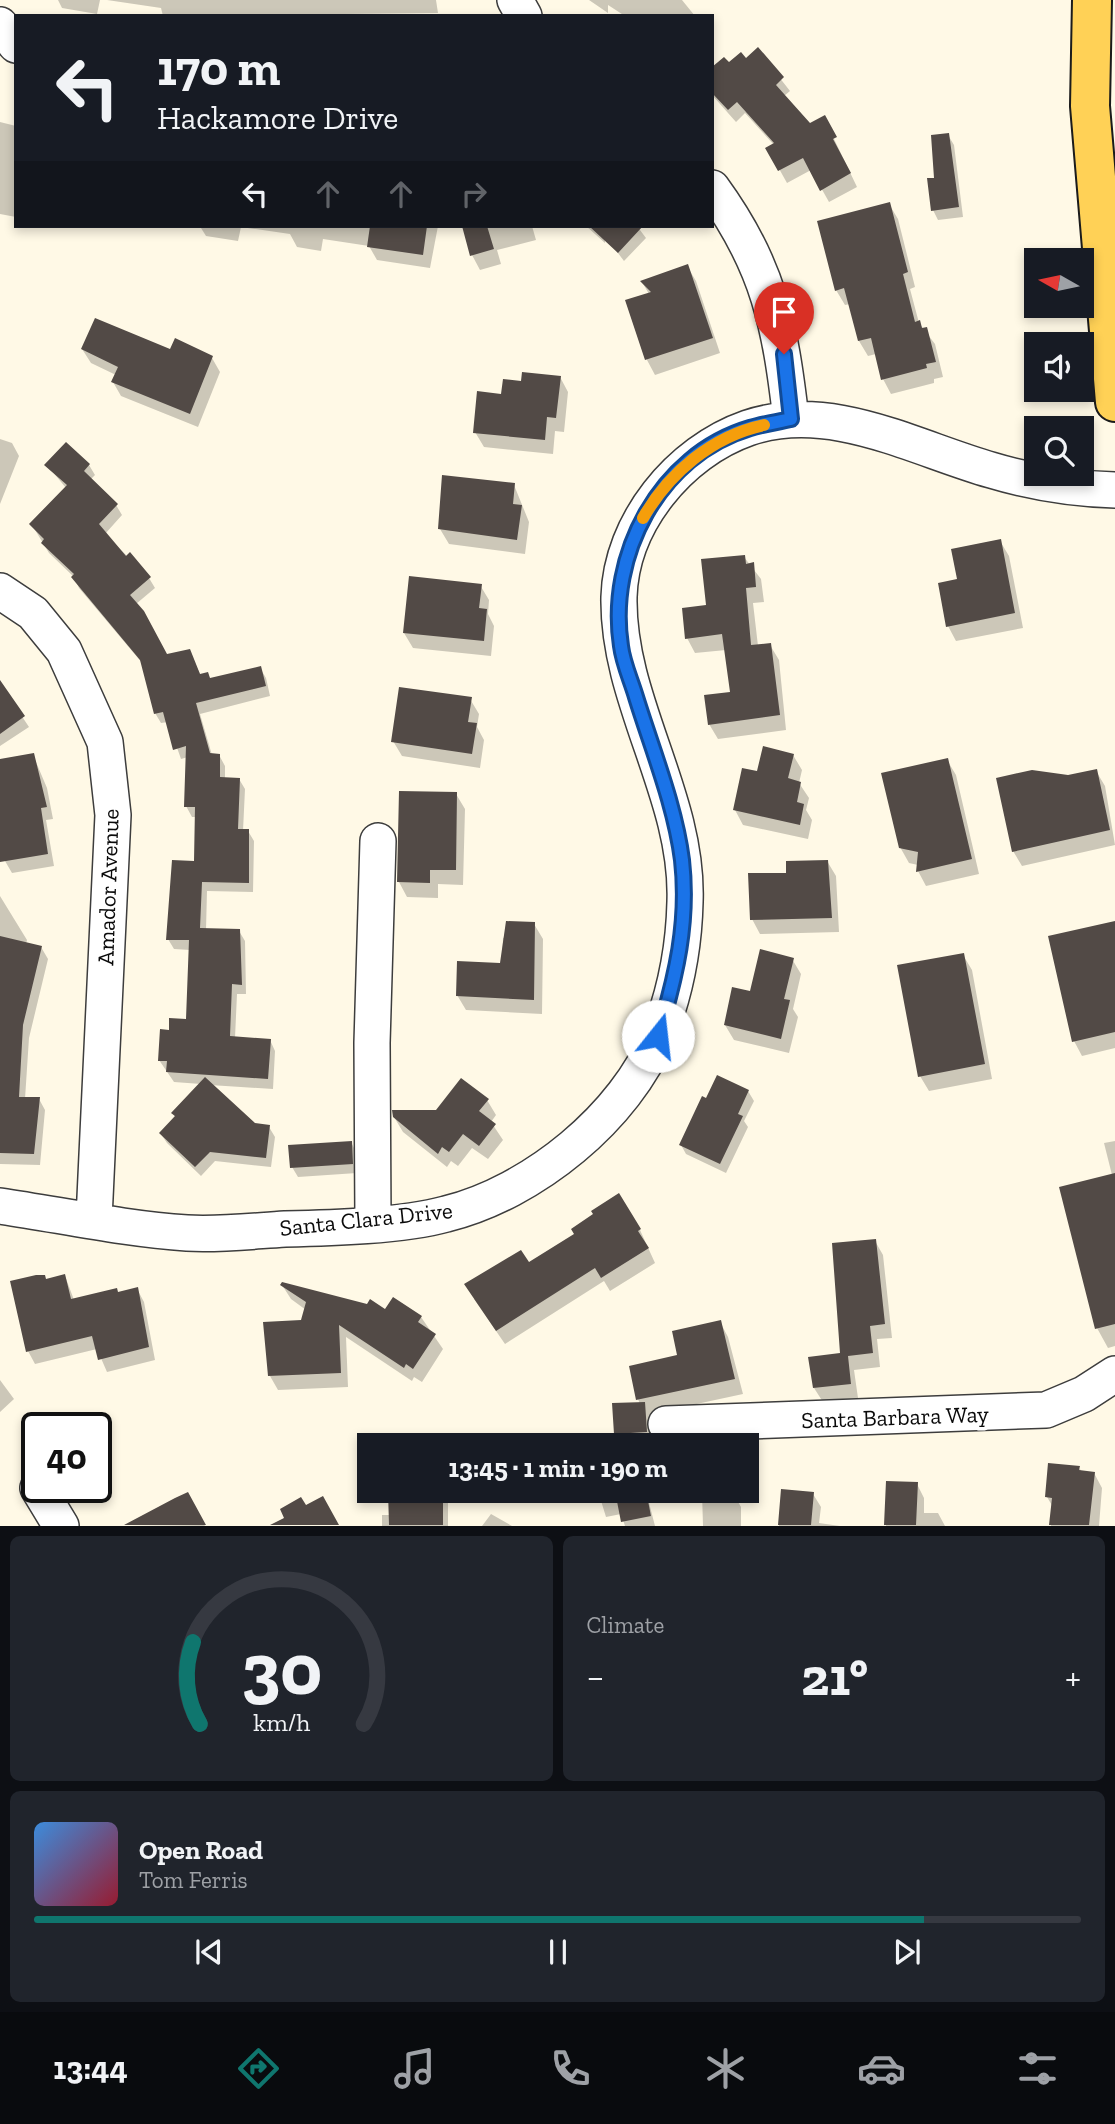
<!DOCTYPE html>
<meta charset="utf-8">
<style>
body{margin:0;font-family:"Zilla Slab",serif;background:#20242c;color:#f1f3f6;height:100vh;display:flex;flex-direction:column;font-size:26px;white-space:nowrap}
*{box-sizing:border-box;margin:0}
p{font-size:23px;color:#9ea1a6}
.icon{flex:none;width:38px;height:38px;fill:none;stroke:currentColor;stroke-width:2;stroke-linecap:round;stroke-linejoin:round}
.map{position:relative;height:1526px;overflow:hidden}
.panel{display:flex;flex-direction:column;gap:10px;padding:10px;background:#0d0f14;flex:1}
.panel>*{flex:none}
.hud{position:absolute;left:14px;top:14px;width:700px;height:214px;border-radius:0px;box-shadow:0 4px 10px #0003;background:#171b24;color:#f1f3f6;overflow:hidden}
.needle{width:46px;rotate:279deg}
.controls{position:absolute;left:1024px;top:248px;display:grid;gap:14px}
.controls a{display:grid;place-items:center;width:70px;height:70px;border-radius:0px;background:#171b24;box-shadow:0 4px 10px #0003;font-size:35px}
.speed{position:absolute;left:21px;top:1412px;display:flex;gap:14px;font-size:35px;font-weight:700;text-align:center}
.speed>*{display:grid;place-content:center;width:91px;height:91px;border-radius:50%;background:#171b24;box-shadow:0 4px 10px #0003;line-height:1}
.speed .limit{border:4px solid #111;border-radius:10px;background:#fff;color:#111}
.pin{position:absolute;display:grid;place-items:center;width:60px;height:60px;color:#fff;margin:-72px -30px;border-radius:50% 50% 50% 0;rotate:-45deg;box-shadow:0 0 7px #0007}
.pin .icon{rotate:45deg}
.me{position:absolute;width:77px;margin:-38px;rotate:16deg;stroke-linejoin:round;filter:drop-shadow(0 0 5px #0008)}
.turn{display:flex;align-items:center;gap:24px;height:147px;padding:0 28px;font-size:32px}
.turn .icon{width:91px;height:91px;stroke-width:2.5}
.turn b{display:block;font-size:49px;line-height:60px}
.lanes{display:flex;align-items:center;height:66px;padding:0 28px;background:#0003;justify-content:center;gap:35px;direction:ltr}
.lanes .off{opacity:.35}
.big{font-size:52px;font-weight:700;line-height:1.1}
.panel .card{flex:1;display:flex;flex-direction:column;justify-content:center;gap:10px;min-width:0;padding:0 24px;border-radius:10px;background:#20242c}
.panel .dial{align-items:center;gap:0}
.dial svg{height:182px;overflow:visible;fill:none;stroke:#363941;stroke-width:7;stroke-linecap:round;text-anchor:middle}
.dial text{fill:#f1f3f6;stroke:none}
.song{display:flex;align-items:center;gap:21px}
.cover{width:84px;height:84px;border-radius:10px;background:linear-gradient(135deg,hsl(210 70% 55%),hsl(350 70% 35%))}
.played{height:7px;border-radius:4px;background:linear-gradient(90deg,#0f766e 85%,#363941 85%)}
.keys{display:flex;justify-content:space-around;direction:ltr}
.heat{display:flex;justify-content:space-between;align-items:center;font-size:38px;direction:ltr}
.panel .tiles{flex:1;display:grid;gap:10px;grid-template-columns:1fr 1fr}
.card:last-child{grid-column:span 2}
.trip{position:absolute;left:357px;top:1433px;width:402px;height:70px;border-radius:0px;background:#171b24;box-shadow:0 4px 10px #0003;font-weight:700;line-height:70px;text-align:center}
.dock{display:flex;height:112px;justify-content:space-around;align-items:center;background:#090b0e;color:#9ea1a6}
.dock .icon{width:49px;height:49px}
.dock .on{color:#0f766e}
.dock b{font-size:32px;color:#f1f3f6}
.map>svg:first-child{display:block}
.shadow{fill:#0003}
.building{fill:#524a46}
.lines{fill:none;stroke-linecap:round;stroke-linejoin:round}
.minor-casing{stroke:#3d3d3d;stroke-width:38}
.major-casing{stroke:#1b1b1b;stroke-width:42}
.minor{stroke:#fff;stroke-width:35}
.major{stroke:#ffd156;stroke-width:38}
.route-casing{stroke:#114b97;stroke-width:18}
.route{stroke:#1a73e8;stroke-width:12}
.slow{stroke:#f59e0b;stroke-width:12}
.labels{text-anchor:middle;stroke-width:7;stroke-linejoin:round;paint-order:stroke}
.street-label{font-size:23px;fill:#0a0a0a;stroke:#fff}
</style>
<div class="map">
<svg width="1115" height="1526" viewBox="0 0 1115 1526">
<rect width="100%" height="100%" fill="#fff9e6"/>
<path class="shadow" d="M58 0H100L97 14 62 8Z
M107 0H436L438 13 163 16 161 8Z
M589 0H682L695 16H625L608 5V13Z
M758 50 790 91 784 96 810 126 824 118 857 187 829 202 811 170 787 183 768 149 774 145 745 113 736 122 712 95V70L746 61Z
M0 122 16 126V217L0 214Z
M948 135 954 145 963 217 938 220 933 210 936 179Z
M889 204 898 219 915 287 910 289 919 323 935 344 943 377 934 379V383L891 394 883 379 876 354 868 356 859 341 850 304 845 305 836 290Z
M190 226H438L430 268 377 260 369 246 323 239 321 251 297 247 290 234 241 227 238 241 206 236 201 228Z
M464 226H532L536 240 497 250 501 264 480 270 472 255Z
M586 226H637L646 238 624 261 605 236V243Z
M687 266 696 281 720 353 655 375 647 360 627 301 649 294 642 282Z
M82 349 171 351 212 358 220 372 198 427 121 396 113 382 116 375 91 363Z
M560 377 568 392 564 432 555 431 553 454 484 447 475 432 503 395 522 383Z
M0 439 12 443 19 456 0 504Z
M47 465H89L95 475 90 480 116 505 122 515 105 534 149 578 155 588 136 604 167 656 189 651 201 676 211 680 260 668 266 678 270 696 200 714 212 755H219L225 766V779H239L245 789 243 831H248L254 841 253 892 207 891 206 930 239 931 245 941 246 994H237L235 1038 270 1040 275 1051 273 1089 210 1085 255 1125 269 1127 275 1137 271 1167 215 1161 201 1176 167 1143 161 1134 176 1118 173 1114 201 1084 174 1082 159 1060 170 1032 188 1021 190 950 174 949 168 939 196 863 197 817H192L186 806 188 757 181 759 168 722 161 723 155 713 143 664 79 588 74 577 49 553 32 525 66 488Z
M514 485 529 522 525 554 449 544 440 529Z
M1000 541 1009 556 1023 628 956 641 948 626 959 580Z
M744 557 761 579 764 602 753 603 758 646 770 645 779 660 786 730 718 739 709 724 732 693 726 650 695 653 687 638Z
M480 585 489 600 488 614 494 626 491 656 413 648 404 633Z
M5 691 29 727 0 746V694Z
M470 699 479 714 477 727 484 740 480 768 402 756 393 741Z
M33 755 47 788 53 819 46 820 54 866 12 873 5 861 0 836V761Z
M793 755 802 770 799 783 809 798 806 810 812 820 808 839 743 825 735 810 759 774Z
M947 760 956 775 979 874 926 886 918 871V865L909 863 900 847Z
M1096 771 1105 786 1115 845 1022 866 1013 851 1069 776Z
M456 794 465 809 463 885 438 884V898L407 897 399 882Z
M827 861 836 876 839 932 760 934 752 919 788 874Z
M0 896 27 940 26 944 41 947 48 959 29 1038 25 1099H39L45 1110 40 1165 0 1164Z
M1115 923V1048L1082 1056 1074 1041Z
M534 924 543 939 542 1014 466 1010 457 995 502 965 503 938Z
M963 955 972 970 992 1079 929 1091 920 1076Z
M792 959 801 974 793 1009 798 1017 789 1053 734 1040 725 1025 751 993Z
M748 1091 754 1101 744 1121 748 1127 726 1173 686 1154 681 1145Z
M487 1100 496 1115 491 1122 503 1140 488 1159 472 1148 458 1166 451 1161 447 1167 403 1132 394 1117 437 1112Z
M1115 1141V1346L1108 1348 1097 1328 1112 1175 1104 1143Z
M351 1142 356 1152 357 1173 298 1177 292 1167Z
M640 1230 655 1263 610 1291 604 1281 505 1344 474 1299 576 1235Z
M875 1241 883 1255 892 1338 877 1339 880 1367 854 1370 858 1398 823 1402 814 1388 842 1354Z
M65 1276 74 1300 137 1289 144 1302 155 1360 107 1372 97 1349 35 1364 28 1351 46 1280Z
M282 1285 385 1312 421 1317 443 1349 422 1382 414 1377 412 1381 346 1337 348 1387 278 1390 270 1376 303 1322 306 1310 291 1299Z
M720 1322 728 1337 743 1394 650 1414 651 1442 621 1443 616 1433 640 1404 638 1399 679 1356Z
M0 1380 14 1399 0 1412Z
M1079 1468 1082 1472 1094 1473 1102 1488 1099 1526H1051L1053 1507 1047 1497Z
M888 1483 917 1484 924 1498V1513H938L945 1526H886Z
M598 1491H646L655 1526H625L621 1514 606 1517Z
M783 1491 813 1494 821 1507 819 1523 840 1526H779Z
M442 1493 448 1503V1526H382V1515H390Z
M702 1493H733L741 1507V1526H703Z
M188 1495 205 1526 129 1525Z
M491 1514 512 1526H482Z"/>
<path class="building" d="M758 47 784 77 776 85 810 123 825 115 837 137 833 139 851 173 820 191 803 158 778 171 765 148 774 143 737 102 728 110 712 93V67L724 57 729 62 741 52 746 58Z
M949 133 959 207 931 211 927 178H934L931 135Z
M890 202 908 272 903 274 915 322 920 320 922 328 927 327 936 362 926 364 927 368 881 380 871 338 858 341 844 288 835 291 817 221Z
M370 226H427L423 255 367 247Z
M462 226H487L494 249 470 256Z
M589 226H643L618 253Z
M688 264 713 338 645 360 625 300 651 292 640 281Z
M95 318 170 349 175 338 213 356 190 414 111 382 118 367 81 349Z
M522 372 561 376 556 418 547 417 545 440 473 433 477 391 501 394 503 379 521 381Z
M66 442 90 464 84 471 118 504 99 524 126 556 130 552 151 577 130 595 144 611 167 654 190 649 200 674 208 672 210 678 261 666 266 686 196 703 210 753 220 754V777L240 778 238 829H249V883L202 882 200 928 240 929 242 985 232 984 230 1036 271 1039 268 1079 166 1072 167 1061H158L160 1029 169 1030V1018L186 1019 189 940H166L172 860 194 861 195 807H184L186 746 173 750 163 712 154 714 140 660 71 577 74 574 41 543 44 539 29 524 67 485 44 465Z
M442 475 515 483 513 504 522 505 517 540 438 529Z
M1001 539 1015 613 946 627 938 583 957 579 951 549Z
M745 555 746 564 754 562 756 587 746 588 751 645 771 643 780 715 708 725 704 695 730 692 722 634 685 639 682 608 706 605 701 559Z
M409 576 482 584 479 608 487 609 484 641 403 633Z
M0 680 25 716 0 734Z
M399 687 472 697 468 722 477 723 472 754 391 742Z
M763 746 794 754 788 778 801 782 797 802 804 804 800 825 733 810 742 768 757 771Z
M34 753 47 807 41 808 48 854 0 862V759Z
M948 758 972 859 916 872 918 852 899 848 881 773Z
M1097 769 1110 830 1012 852 996 778 1032 770 1068 775Z
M399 791 457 792 456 870H430V883L397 882Z
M828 860 832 918 750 920 748 873H786V861Z
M506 921 535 922 534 1000 456 996 457 961 500 963Z
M1115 921V1032L1072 1042 1048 936Z
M0 936 42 946 23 1025 19 1097H40L34 1154 0 1153Z
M760 949 794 958 784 999 790 1000 781 1039 724 1025 732 987 750 991Z
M964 953 985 1064 918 1077 897 965Z
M717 1075 749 1090 738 1114 743 1116 720 1164 679 1145 702 1096 706 1098Z
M205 1077 255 1123 270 1125 266 1158 210 1152 195 1167 159 1133 175 1116 171 1113Z
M461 1078 489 1099 479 1111 496 1124 479 1146 463 1134 449 1152 442 1147 438 1154 393 1117 392 1110H436Z
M352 1141 353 1164 290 1168 288 1145Z
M1115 1173V1324L1095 1329 1059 1187Z
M619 1193 641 1229 638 1231 649 1248 601 1278 595 1268 496 1331 464 1284 521 1250 529 1262 574 1234 571 1229 593 1214 591 1211Z
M876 1239 885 1324 870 1326 873 1353 848 1356 851 1384 813 1388 808 1357 840 1353 832 1243Z
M65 1274 71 1299 117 1288 118 1292 138 1287 149 1347 98 1360 92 1336 26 1352 10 1281 36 1275H45L46 1279Z
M282 1282 367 1304 370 1299 385 1309 393 1297 422 1316 418 1322 436 1334 413 1369 406 1364 404 1368 339 1325 341 1373 268 1376 263 1322 301 1320 306 1302 280 1285Z
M721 1320 735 1379 636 1400 629 1366 677 1355 672 1331Z
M645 1402 647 1432 614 1434 612 1403Z
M1048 1463 1080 1466 1079 1470 1095 1472 1089 1525H1049L1052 1498 1045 1497Z
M886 1481 918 1482 916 1525H884Z
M781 1489 814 1492 811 1525H778Z
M388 1491H443V1525H389Z
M615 1491H646L651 1516 621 1522Z
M188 1492 206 1525H124L175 1498Z
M323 1496 339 1525H270L284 1518 280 1509 301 1497 306 1505Z"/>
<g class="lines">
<defs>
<path id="minor" d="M515 0 524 16
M0 25 16 45
M712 188C769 266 780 325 791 419
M0 591 33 613 64 651 105 742 113 815 94 1219
M0 1206C61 1215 125 1229 187 1233 219 1235 253 1231 285 1229 332 1228 402 1226 446 1214 532 1193 626 1117 659 1034 675 993 684 946 685 902 689 796 617 702 619 597 621 523 679 452 748 428 830 400 914 448 991 470 1031 482 1073 489 1115 490
M373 1223 372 1043 378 841
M666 1424 1046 1410 1084 1394 1115 1374
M38 1488 61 1526"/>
<path id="major" d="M1092 0 1090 106 1115 402"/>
</defs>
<use href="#minor" class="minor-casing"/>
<use href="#major" class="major-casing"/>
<use href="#minor" class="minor"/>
<use href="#major" class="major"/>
</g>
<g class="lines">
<defs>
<path id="route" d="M658 1036C676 977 689 922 682 860 675 805 652 749 636 697 631 680 623 663 621 646 607 556 659 455 750 428 763 424 778 422 791 419L784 354"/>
</defs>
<use href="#route" class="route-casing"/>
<use href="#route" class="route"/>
<path class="slow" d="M643 518C669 473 712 436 764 425"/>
</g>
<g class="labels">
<g class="street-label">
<text transform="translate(108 887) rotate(-88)" y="8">Amador Avenue</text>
<text transform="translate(366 1219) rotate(-6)" y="8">Santa Clara Drive</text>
<text transform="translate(895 1417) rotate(-2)" y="8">Santa Barbara Way</text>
</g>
</g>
</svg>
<div class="controls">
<a><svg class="needle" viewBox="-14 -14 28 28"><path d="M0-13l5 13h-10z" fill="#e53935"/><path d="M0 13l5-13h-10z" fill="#9ea1a6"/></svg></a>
<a><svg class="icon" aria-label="sound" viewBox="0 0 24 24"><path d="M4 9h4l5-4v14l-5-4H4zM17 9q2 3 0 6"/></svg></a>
<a><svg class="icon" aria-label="search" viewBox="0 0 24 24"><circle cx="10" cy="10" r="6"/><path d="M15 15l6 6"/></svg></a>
</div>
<div class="speed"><div class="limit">40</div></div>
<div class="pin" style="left:784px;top:354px;background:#d93025"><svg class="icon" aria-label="arrive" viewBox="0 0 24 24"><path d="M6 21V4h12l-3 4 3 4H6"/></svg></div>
<svg class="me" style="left:658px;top:1036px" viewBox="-20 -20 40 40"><circle r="19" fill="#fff"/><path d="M0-13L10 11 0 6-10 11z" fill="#1a73e8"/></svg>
<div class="trip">13:45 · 1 min · 190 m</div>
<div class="hud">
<div class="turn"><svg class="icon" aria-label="left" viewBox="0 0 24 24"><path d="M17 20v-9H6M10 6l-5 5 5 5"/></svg><div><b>170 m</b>Hackamore Drive</div></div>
<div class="lanes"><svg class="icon" aria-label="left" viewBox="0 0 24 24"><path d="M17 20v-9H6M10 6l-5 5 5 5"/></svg><svg class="icon off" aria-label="ahead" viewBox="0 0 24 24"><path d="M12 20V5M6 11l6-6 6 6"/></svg><svg class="icon off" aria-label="ahead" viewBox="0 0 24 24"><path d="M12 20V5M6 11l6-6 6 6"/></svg><svg class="icon off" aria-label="right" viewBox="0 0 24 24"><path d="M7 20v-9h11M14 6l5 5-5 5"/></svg></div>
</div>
</div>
<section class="panel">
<div class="tiles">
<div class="card dial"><svg viewBox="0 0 100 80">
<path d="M14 69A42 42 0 1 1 86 69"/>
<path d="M14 69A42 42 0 0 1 11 33" stroke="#0f766e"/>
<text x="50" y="56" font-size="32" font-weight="700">30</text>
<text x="50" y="72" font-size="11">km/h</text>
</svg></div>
<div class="card"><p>Climate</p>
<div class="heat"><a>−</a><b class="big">21°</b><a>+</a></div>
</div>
<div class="card">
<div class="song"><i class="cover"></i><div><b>Open Road</b><p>Tom Ferris</p></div></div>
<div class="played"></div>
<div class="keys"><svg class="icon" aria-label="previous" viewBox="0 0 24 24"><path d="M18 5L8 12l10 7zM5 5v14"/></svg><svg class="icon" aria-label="pause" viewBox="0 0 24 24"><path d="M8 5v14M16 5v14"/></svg><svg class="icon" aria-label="next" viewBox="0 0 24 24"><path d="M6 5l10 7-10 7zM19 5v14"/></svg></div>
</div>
</div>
</section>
<nav class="dock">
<b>13:44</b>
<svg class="icon on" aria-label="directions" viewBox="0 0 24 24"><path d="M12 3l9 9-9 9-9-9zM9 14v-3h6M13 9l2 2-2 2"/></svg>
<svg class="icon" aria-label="music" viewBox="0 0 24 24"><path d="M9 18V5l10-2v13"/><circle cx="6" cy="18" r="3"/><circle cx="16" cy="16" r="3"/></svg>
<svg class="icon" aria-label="phone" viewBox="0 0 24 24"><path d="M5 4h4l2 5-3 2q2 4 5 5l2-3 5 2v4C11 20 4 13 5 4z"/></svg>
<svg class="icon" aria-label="climate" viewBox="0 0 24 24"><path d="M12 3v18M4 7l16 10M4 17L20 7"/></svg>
<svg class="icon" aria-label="car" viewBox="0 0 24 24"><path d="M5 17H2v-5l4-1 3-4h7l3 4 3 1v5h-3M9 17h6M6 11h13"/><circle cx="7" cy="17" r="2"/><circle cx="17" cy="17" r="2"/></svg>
<svg class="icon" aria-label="filters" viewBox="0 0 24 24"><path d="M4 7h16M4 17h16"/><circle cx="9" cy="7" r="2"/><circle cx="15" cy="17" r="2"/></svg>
</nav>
